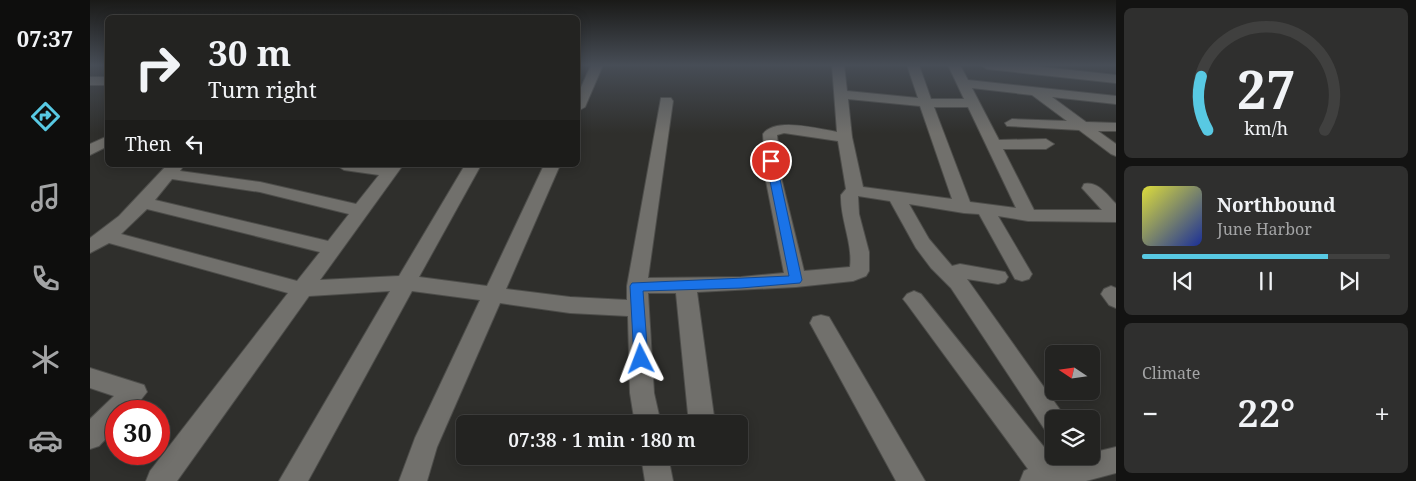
<!DOCTYPE html>
<meta charset="utf-8">
<style>
body{margin:0;font-family:"Noto Serif",serif;background:#2f2f2e;color:#f1f3f6;height:100vh;display:flex;flex-direction:column;font-size:19px;white-space:nowrap}
*{box-sizing:border-box;margin:0}
p{font-size:16px;color:#a3a4a5}
.icon{flex:none;width:28px;height:28px;fill:none;stroke:currentColor;stroke-width:2;stroke-linecap:round;stroke-linejoin:round}
.map{position:relative;flex:1;overflow:hidden}
.drawer{display:flex;flex-direction:column;gap:8px;padding:8px;background:#131312;width:300px}
.drawer>*{flex:none}
.hud{position:absolute;left:15px;top:15px;width:475px;height:152px;border-radius:8px;box-shadow:0 2px 12px #0003,0 0 0 1px #40403f;background:#232321;color:#f1f3f6;overflow:hidden}
.needle{width:32px;rotate:283deg}
.tools{position:absolute;left:955px;top:345px;display:grid;gap:10px}
.tools a{display:grid;place-items:center;width:55px;height:55px;border-radius:8px;background:#232321;box-shadow:0 2px 12px #0003,0 0 0 1px #40403f;font-size:25px}
.speed{position:absolute;left:15px;top:400px;display:flex;gap:10px;font-size:25px;font-weight:700;text-align:center}
.speed>*{display:grid;place-content:center;width:65px;height:65px;border-radius:50%;background:#232321;box-shadow:0 2px 12px #0003,0 0 0 1px #40403f;line-height:1}
.speed .limit{border:8px solid #d22;background:#fff;color:#111}
.pin{position:absolute;display:grid;place-items:center;width:42px;height:42px;color:#fff;margin:-21px;border:2px solid #fff;border-radius:50%;box-shadow:0 1px 5px #0007}
.me{position:absolute;width:55px;margin:-28px;rotate:357deg;stroke-linejoin:round;filter:drop-shadow(0 0 4px #0008)}
.turn{display:flex;align-items:center;gap:18px;height:105px;padding:0 20px;font-size:22px}
.turn .icon{width:65px;height:65px;stroke-width:2.5}
.turn b{display:block;font-size:35px;line-height:42px}
.then{display:flex;align-items:center;height:48px;padding:0 20px;background:#0003;gap:10px;font-size:19px}
.big{font-size:38px;font-weight:600;line-height:1.1}
.drawer .widget{flex:1;display:flex;flex-direction:column;justify-content:center;gap:8px;min-width:0;padding:0 18px;border-radius:8px;background:#2f2f2e}
.drawer .dial{align-items:center;gap:0}
.dial svg{height:130px;overflow:visible;fill:none;stroke:#40403f;stroke-width:7;stroke-linecap:round;text-anchor:middle}
.dial text{fill:#f1f3f6;stroke:none}
.song{display:flex;align-items:center;gap:15px}
.cover{width:60px;height:60px;border-radius:8px;background:linear-gradient(135deg,hsl(60 70% 55%),hsl(230 70% 35%))}
.played{height:5px;border-radius:2px;background:linear-gradient(90deg,#58c9e3 75%,#40403f 75%)}
.keys{display:flex;justify-content:space-around;direction:ltr}
.heat{display:flex;justify-content:space-between;align-items:center;font-size:28px;direction:ltr}
.trip{position:absolute;left:366px;top:415px;width:292px;height:50px;border-radius:8px;background:#232321;box-shadow:0 2px 12px #0003,0 0 0 1px #40403f;font-weight:600;line-height:50px;text-align:center}
main{display:flex;flex:1;min-height:0}
.dock{display:flex;flex-direction:column;width:90px;justify-content:space-around;align-items:center;background:#0e0e0d;color:#a3a4a5}
.dock .icon{width:35px;height:35px}
.dock .active{color:#58c9e3}
.dock b{font-size:22px;color:#f1f3f6}
.map>svg:first-child{display:block}
.lines{fill:none;stroke-linecap:round;stroke-linejoin:round}
.street-casing{stroke:#4d4d4a;stroke-width:2}
.street{fill:#71706c;fill-rule:evenodd}
.route{fill:#1a73e8;stroke:#114b97}
</style>
<main>
<nav class="dock">
<b>07:37</b>
<svg class="icon active" aria-label="directions" viewBox="0 0 24 24"><path d="M12 3l9 9-9 9-9-9zM9 14v-3h6M13 9l2 2-2 2"/></svg>
<svg class="icon" aria-label="music" viewBox="0 0 24 24"><path d="M9 18V5l10-2v13"/><circle cx="6" cy="18" r="3"/><circle cx="16" cy="16" r="3"/></svg>
<svg class="icon" aria-label="phone" viewBox="0 0 24 24"><path d="M5 4h4l2 5-3 2q2 4 5 5l2-3 5 2v4C11 20 4 13 5 4z"/></svg>
<svg class="icon" aria-label="climate" viewBox="0 0 24 24"><path d="M12 3v18M4 7l16 10M4 17L20 7"/></svg>
<svg class="icon" aria-label="car" viewBox="0 0 24 24"><path d="M5 17H2v-5l4-1 3-4h7l3 4 3 1v5h-3M9 17h6M6 11h13"/><circle cx="7" cy="17" r="2"/><circle cx="17" cy="17" r="2"/></svg>
</nav>
<div class="map">
<svg width="1026" height="481" viewBox="0 0 1026 481">
<rect width="100%" height="100%" fill="#2f2f2c"/>
<g class="lines">
<defs>
<path id="street" d="M501 65H513L495 107 488 111V94Z
M742 65H754L757 91 828 98 817 65H829L841 99H874L858 65H870L878 80 1026 96V104L962 97 996 122 1026 123V131H1008L1026 144V156L1021 154 989 130 917 126 915 123 922 119 977 121 942 95 882 88 909 140 956 139 964 144 956 149H913L944 210H1012L992 188 994 184C1008 181 1017 195 1026 204V222L938 221 908 216 942 274 939 279 932 281 925 279 889 214 874 213 819 204 839 239 862 266 870 264 915 272 918 277 915 282 908 284 877 279 973 414 975 419H964V434L955 430 861 288 841 268 826 248 800 201 768 196 769 214 779 252V271L776 276 763 281 706 287 607 292 625 424H599L586 293H558L564 393 571 424H545L540 393 538 316 480 313 410 303 347 447 337 481H309L325 438 390 300 322 291 218 481H189L300 291 219 296 87 481H56L60 471 198 293 19 243 0 253V238L29 216 77 165H94L90 171 170 182 266 204 289 175 254 170 246 165H313L230 280 309 276 375 165H391L329 277 397 286 454 165H470L416 289 480 297 537 300V286L571 98H581L583 101 558 278 651 277 694 273 676 181 673 134C685 117 729 129 747 132ZM758 99 830 106 862 199 773 187 762 137ZM844 107H878L926 208 880 202ZM694 133 748 141 756 189 751 195C750 219 763 243 760 267L714 271 692 181 687 135ZM82 179 170 192 259 214 238 241 65 200ZM57 209 230 252 207 281 31 234Z
M891 65H934L1026 75V83L897 69Z
M0 77H18V85H0Z
M18 136V146L0 155V144Z
M1021 286 1026 288V308L1019 305 1011 294 1014 289Z
M824 291 831 294 966 462 989 456H1001V453L1026 447V473L996 481H930L934 471 938 469 817 304 813 299 817 294Z
M731 315 739 317 835 481H806L720 323 723 317Z
M0 368 54 385 57 392 42 411H26V428L9 446 0 449V419L24 396 0 388Z
M551 456H578L583 481H555Z"/>
</defs>
<use href="#street" class="street-casing"/>
<use href="#street" class="street"/>
</g>
<linearGradient id="sky" x2="0" y2="1"><stop stop-color="#1a1a18"/><stop offset="0.49" stop-color="#474d56"/><stop offset="1" stop-color="#474d56" stop-opacity="0"/></linearGradient>
<rect width="1026" height="133" fill="url(#sky)"/>
<path class="route" d="M681 158 686 161 712 280 710 283 651 288 553 291 558 359 556 363H546L544 359 540 286 542 283 699 276 676 161Z"/>
</svg>
<div class="tools">
<a><svg class="needle" viewBox="-14 -14 28 28"><path d="M0-13l5 13h-10z" fill="#e53935"/><path d="M0 13l5-13h-10z" fill="#a3a4a5"/></svg></a>
<a><svg class="icon" aria-label="layers" viewBox="0 0 24 24"><path d="M12 4l9 5-9 5-9-5zM3 14l9 5 9-5"/></svg></a>
</div>
<div class="speed"><div class="limit">30</div></div>
<div class="pin" style="left:681px;top:161px;background:#d93025"><svg class="icon" aria-label="arrive" viewBox="0 0 24 24"><path d="M6 21V4h12l-3 4 3 4H6"/></svg></div>
<svg class="me" style="left:551px;top:359px" viewBox="-20 -20 40 40"><path d="M0-17L14 15 0 8-14 15z" fill="#1a73e8" stroke="#fff" stroke-width="4"/></svg>
<div class="trip">07:38 · 1 min · 180 m</div>
<div class="hud">
<div class="turn"><svg class="icon" aria-label="right" viewBox="0 0 24 24"><path d="M7 20v-9h11M14 6l5 5-5 5"/></svg><div><b>30 m</b>Turn right</div></div>
<div class="then">Then<svg class="icon" aria-label="left" viewBox="0 0 24 24"><path d="M17 20v-9H6M10 6l-5 5 5 5"/></svg></div>
</div>
</div>
<section class="drawer">
<div class="widget dial"><svg viewBox="0 0 100 80">
<path d="M14 69A42 42 0 1 1 86 69"/>
<path d="M14 69A42 42 0 0 1 10 36" stroke="#58c9e3"/>
<text x="50" y="56" font-size="32" font-weight="700">27</text>
<text x="50" y="72" font-size="11">km/h</text>
</svg></div>
<div class="widget">
<div class="song"><i class="cover"></i><div><b>Northbound</b><p>June Harbor</p></div></div>
<div class="played"></div>
<div class="keys"><svg class="icon" aria-label="previous" viewBox="0 0 24 24"><path d="M18 5L8 12l10 7zM5 5v14"/></svg><svg class="icon" aria-label="pause" viewBox="0 0 24 24"><path d="M8 5v14M16 5v14"/></svg><svg class="icon" aria-label="next" viewBox="0 0 24 24"><path d="M6 5l10 7-10 7zM19 5v14"/></svg></div>
</div>
<div class="widget"><p>Climate</p>
<div class="heat"><a>−</a><b class="big">22°</b><a>+</a></div>
</div>
</section>
</main>
